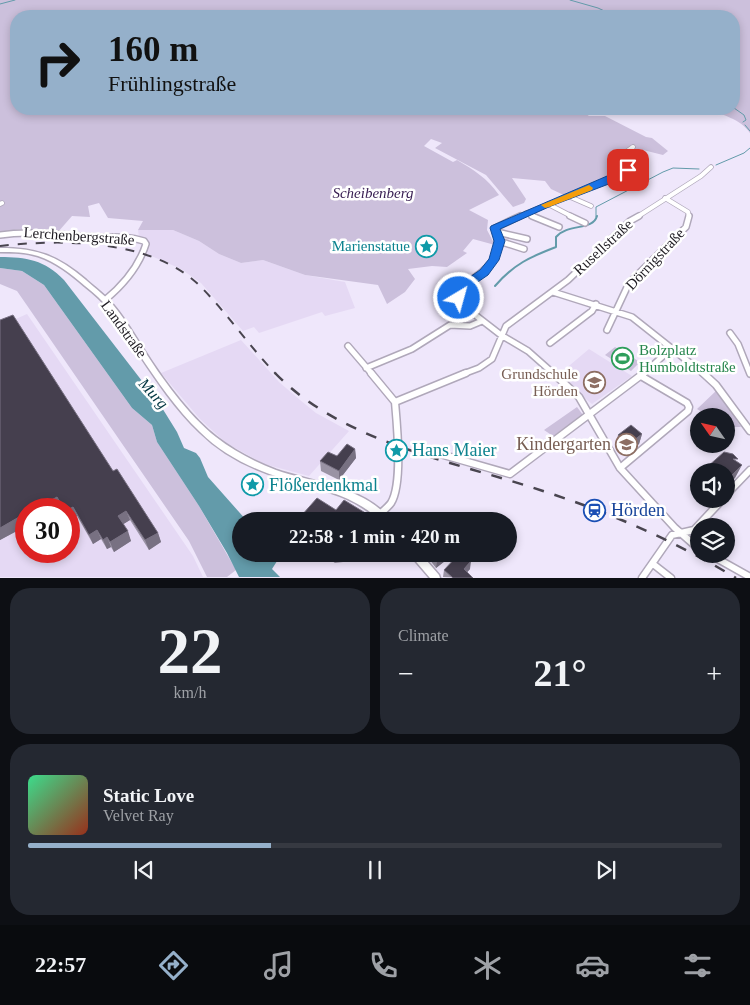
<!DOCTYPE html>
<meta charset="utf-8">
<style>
body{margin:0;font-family:Georgia,serif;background:#242831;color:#f1f3f6;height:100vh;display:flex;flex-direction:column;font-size:19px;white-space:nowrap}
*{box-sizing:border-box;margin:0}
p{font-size:16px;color:#9ea1a6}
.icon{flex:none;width:28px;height:28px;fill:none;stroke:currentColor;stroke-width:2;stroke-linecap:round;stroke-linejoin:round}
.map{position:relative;height:578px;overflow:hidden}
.drawer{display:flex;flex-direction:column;gap:10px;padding:10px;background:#0d0f14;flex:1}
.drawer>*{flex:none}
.hud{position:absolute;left:10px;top:10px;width:730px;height:105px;border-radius:20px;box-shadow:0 2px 8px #0003;background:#95b0ca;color:#111;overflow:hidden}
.needle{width:32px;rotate:304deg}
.controls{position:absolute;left:690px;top:408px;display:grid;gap:10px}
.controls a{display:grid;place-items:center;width:45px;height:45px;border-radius:50%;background:#171b24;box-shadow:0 2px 8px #0003;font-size:25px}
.speed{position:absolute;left:15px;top:498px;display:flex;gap:10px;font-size:25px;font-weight:700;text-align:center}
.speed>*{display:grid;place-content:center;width:65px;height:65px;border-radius:50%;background:#171b24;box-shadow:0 2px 8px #0003;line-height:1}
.speed .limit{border:8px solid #d22;background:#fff;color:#111}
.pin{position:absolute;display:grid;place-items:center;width:42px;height:42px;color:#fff;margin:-21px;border-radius:10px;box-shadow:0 2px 8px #0006}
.me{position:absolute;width:55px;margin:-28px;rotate:37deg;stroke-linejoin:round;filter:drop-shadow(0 0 4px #0008)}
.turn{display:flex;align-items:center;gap:18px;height:105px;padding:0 15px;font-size:22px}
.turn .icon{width:65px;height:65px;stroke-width:2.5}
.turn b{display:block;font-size:35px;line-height:42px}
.big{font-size:38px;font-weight:800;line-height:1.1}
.drawer .widget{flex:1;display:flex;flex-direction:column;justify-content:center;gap:8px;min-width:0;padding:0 18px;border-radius:20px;background:#242831}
.drawer .dial{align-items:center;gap:0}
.dial b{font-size:65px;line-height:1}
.song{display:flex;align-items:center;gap:15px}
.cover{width:60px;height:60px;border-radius:8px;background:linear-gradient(135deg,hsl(150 70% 55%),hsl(10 70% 35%))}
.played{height:5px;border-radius:2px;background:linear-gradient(90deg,#95b0ca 35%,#363941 35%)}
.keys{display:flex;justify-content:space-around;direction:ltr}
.heat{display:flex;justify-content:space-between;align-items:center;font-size:28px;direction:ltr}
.drawer .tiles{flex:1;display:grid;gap:10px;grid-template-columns:1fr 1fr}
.widget:last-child{grid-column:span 2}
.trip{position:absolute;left:232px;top:512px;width:285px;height:50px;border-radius:25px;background:#171b24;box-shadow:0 2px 8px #0003;font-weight:800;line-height:50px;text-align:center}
.dock{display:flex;height:80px;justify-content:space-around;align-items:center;background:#090b0e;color:#9ea1a6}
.dock .icon{width:35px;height:35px}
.dock .selected{color:#95b0ca}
.dock b{font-size:22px;color:#f1f3f6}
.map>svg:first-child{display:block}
.built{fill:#e5d9f4;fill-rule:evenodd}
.green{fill:#ccc0dc}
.water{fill:#639baa}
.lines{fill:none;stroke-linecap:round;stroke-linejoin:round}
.stream-far1{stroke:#639baa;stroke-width:1}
.stream{stroke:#639baa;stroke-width:2}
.minor-far2-casing{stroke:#b0a8ba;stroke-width:5.5}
.minor-far1-casing{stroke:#b0a8ba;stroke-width:8}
.minor-casing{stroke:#b0a8ba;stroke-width:9}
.tertiary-casing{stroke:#b0a8ba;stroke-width:3}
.minor-far2{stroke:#fff;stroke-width:4}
.minor-far1{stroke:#fff;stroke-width:5}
.minor{stroke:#fff;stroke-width:6}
.tertiary{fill:#fff;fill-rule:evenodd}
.rail-far1{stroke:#49454f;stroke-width:2;stroke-dasharray:9 9;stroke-linecap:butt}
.rail{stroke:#49454f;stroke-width:2.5;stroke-dasharray:11 11;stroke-linecap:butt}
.wall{fill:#9a93a4}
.shaded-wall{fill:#787182}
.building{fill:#453f4e;stroke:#787182}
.route{fill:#1a73e8;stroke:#114b97}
.slow{fill:#f59e0b}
.labels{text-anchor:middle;stroke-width:5;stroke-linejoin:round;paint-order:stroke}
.park-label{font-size:15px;font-style:italic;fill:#3a2054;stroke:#fff}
.street-label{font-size:15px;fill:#1e1b22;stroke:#fff}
.culture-label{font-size:15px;fill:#0d838f;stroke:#fff;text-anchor:end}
.leisure-label{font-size:15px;fill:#27864d;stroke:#fff;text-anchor:start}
.education-label{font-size:15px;fill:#785e54;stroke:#fff;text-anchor:end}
.water-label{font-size:16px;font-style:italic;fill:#003541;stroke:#fff}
.near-education-label{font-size:18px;fill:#785e54;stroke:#fff;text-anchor:end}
.near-culture-label{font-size:18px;fill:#0d838f;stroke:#fff;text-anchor:start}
.near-transit-label{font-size:18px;fill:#164399;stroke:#fff;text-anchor:start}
</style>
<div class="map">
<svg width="750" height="578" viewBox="0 0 750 578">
<rect width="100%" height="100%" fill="#efe7fb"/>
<path class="built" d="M138 230H173L199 241 219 254 241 263 263 260 305 275 345 282 355 308 325 316 322 312 259 333 254 327 243 331 201 283 181 269 147 254 150 245 146 239 139 237Z
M27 314 193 556 203 577H0V326ZM26 509H69V551H26Z
M241 340 279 382 300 400 316 413 349 431 309 476 264 464 226 443 200 419 161 373Z
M589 349 632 376 592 404 557 376Z"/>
<path class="green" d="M0 0H750V133C741 119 721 114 705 109H734V16H16V109H579L589 116H605L646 137 652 138 668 151 663 155 639 149 630 151 629 154 635 166C619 183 589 189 568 197L551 189 545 181 512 178 526 199 524 203 513 207 486 175 435 148 442 143 431 139 424 146 453 162 457 160C474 170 487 178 499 195L469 210 488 220 487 230 495 245 473 239 463 251 467 253 447 267 432 266 408 269 415 279 405 292 387 304 378 285 305 275 263 260 241 263 219 254 199 241 173 230H138L143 221 108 218 99 203 88 206 90 217 72 216 58 232C38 229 20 227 0 233Z
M0 268 22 271 44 285 132 408 152 425 157 442 199 506 236 570 227 577H207L189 541 26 304 17 291 0 284Z
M615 347 640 362 631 371 605 355Z
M717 390 741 427H726V416H709L697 409Z
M577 407 583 415 553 436 544 430Z"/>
<path class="water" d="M0 257C26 257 45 260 64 280L159 403 177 432 184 448 196 453 200 458 208 477 247 521H241V554H275L279 558 272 569 280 577H239L227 553 199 506 157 442 152 425 132 408 44 285 22 271 0 268Z"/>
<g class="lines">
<path class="stream-far1" d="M570 0 598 8 615 16
M0 4 15 0
M734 108 744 115 746 120 743 122
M745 125 750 131
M716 165 744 153 750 148
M596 217V207L663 172 673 168 699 169"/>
<path class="stream" d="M495 286C514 264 530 257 556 247V237C568 223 593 231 597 216"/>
<defs>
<path id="minor-far2" d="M568 196 591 206
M665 198 688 212 689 217
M0 204 2 203
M548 204 573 217
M526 213 535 217
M517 217 618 176 631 166 626 152 633 147
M637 217 701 176 711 167"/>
<path id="minor-far1" d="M520 216 495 228C511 276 451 275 461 304L501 335 528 351 554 374
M532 216 559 227
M570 216 585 223
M497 232 527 239
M0 235C33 230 64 236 98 237 114 237 128 236 144 241L146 244C139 266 122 286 105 300
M499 241 524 249
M553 292 632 317 704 374
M607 330 629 283 686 227 689 216
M730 333 738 344 750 374
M550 343 592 311 596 304
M348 346 372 374
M366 368 412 349 450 325 470 326 482 321
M463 374 479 368 492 359 506 326 568 280 630 221 639 216
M643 374 672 348"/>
<path id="minor" d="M371 373 395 402
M553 373 579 397 620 468 675 528 699 549
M703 373 716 385 750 431
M433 452 510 474 644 373
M620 468 688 411 689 407 687 403 641 376
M726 495 750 470
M380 514C383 511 388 507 391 503 403 484 397 425 395 402L466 373
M709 554 750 577
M653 564 671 578
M642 578 672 535 694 530 723 499"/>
<path id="tertiary" d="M0 248C37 248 58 256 86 280 96 289 106 296 114 306 125 319 133 333 142 347 161 377 188 415 216 437 234 451 255 462 276 470 311 482 352 485 381 510 385 514 389 517 391 521H381C350 493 323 491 285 479 254 470 223 455 200 432 176 409 157 381 139 354 129 339 121 323 110 310 103 301 94 293 85 286 71 274 56 262 38 256 25 252 13 252 0 252Z
M411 554H421L439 575 440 578H430L412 557Z"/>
</defs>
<use href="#minor-far2" class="minor-far2-casing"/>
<use href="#minor-far1" class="minor-far1-casing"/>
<use href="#minor" class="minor-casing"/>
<use href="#tertiary" class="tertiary-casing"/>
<use href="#minor-far2" class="minor-far2"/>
<use href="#minor-far1" class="minor-far1"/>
<use href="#minor" class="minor"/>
<use href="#tertiary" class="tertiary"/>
<path class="rail-far1" d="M0 246C62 239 151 239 199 285 227 313 249 346 276 374"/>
<path class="rail" d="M275 373C343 443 453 461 543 491 611 513 675 541 736 578"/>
</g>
<path class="wall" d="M0 320 113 471 158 533 161 542 149 550 130 520 123 524 131 541 114 552 111 547 107 549 101 539 93 544 77 516 70 521 69 519V509H63L62 506 57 509H26V526L0 540Z
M642 434 639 444 626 453 615 445 618 435Z
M355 449 356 458 339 480 321 471 320 461 337 456Z
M321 554H350L343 562 335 563Z
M426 554H444L445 561 436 568 426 555Z
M470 569 467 572 473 578 443 577 444 570Z"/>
<path class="shaded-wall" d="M642 434 639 444 626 453 629 444Z
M355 449 356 458 339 480V471Z
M742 465 735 478 726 487V481Z
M57 497 62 506 57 509H35Z
M73 507 77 516 70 521 69 519V509Z
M126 511 130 520 122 525 118 516Z
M26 513V526L0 540V528Z
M97 530 101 539 93 544 89 535Z
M128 531 131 541 114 552 110 542Z
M158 533 161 542 149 550 145 540Z
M107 537 111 547 107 549 103 540Z
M343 554H350L343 562Z
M446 555 445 561 436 568 437 562Z
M471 561 470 569 463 577 464 569Z"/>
<path class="building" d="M13 315 113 471 117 469 158 533 145 540 126 511 118 516 128 531 110 542 107 537 103 540 97 530 89 535 73 507 69 509H64L57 497 35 509H26V513L0 528V320Z
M631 425 642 434 629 444 618 435Z
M347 444 355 449 339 471 320 461 328 452 337 456Z
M724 452 733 454 738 459H733L742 465 726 481V471H707L706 468Z
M317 498 336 510 344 500 372 517V521H301L304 518 302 515Z
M430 554H444L446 555 437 562Z
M459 554H462L471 561 464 569 473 578H453L444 570Z"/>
<path class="route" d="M628 167 632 170 631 172 614 182 551 206 500 229 505 241 499 260 488 275 466 290 463 301H455L453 298 457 286 480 270 489 259 494 241 490 228 491 226Z"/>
<path class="slow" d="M589 185 593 188 592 190 549 207 545 208 541 205Z"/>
<defs>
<symbol id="sight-ring" viewBox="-11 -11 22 22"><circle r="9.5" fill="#fff" stroke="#0f9aa8" stroke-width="1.5"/><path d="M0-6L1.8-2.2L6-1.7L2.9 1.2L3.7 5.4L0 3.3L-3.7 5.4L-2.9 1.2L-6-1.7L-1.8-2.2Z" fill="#0f9aa8"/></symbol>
<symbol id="stadium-ring" viewBox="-11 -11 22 22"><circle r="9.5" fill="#fff" stroke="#2e9e5b" stroke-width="1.5"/><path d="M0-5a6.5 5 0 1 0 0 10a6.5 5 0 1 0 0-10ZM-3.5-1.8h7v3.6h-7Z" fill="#2e9e5b"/></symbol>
<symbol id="school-ring" viewBox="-11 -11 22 22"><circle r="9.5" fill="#fff" stroke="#8d6e63" stroke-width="1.5"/><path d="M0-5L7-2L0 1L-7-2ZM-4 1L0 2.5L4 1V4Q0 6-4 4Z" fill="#8d6e63"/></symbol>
<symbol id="station-ring" viewBox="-11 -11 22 22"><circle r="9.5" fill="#fff" stroke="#1a4fb4" stroke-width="1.5"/><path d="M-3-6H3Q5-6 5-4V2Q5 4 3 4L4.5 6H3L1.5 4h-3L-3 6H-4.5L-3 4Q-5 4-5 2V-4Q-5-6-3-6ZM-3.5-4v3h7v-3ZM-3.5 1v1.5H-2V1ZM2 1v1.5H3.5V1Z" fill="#1a4fb4"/></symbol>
</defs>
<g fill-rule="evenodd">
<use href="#sight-ring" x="414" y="234" width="25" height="25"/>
<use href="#stadium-ring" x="610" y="346" width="25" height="25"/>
<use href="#school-ring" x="582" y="370" width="25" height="25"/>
<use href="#school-ring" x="614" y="432" width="25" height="25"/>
<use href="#sight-ring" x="384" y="438" width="25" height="25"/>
<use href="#sight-ring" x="240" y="472" width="25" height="25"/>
<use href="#station-ring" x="582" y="498" width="25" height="25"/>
</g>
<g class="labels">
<g class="park-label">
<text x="373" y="198">Scheibenberg</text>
</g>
<g class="street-label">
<text transform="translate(79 236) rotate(4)" y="5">Lerchenbergstraße</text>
<text transform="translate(603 247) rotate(-43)" y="5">Rusellstraße</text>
<text transform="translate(655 259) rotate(-47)" y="5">Dörnigstraße</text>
<text transform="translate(124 329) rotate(54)" y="5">Landstraße</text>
</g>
<g class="culture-label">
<text x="410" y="251">Marienstatue</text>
</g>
<g class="leisure-label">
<text x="639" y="355">Bolzplatz<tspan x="639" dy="17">Humboldtstraße</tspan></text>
</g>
<g class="education-label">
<text x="578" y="379">Grundschule<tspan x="578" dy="17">Hörden</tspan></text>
</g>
<g class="water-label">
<text transform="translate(154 393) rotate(47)" y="6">Murg</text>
</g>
<g class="near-education-label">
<text x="611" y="450">Kindergarten</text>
</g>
<g class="near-culture-label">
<text x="412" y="456">Hans Maier</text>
<text x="269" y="491">Flößerdenkmal</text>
</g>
<g class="near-transit-label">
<text x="611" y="516">Hörden</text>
</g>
</g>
</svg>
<div class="controls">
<a><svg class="needle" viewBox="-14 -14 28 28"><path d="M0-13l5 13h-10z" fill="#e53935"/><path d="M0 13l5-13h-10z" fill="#9ea1a6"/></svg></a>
<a><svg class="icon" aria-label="sound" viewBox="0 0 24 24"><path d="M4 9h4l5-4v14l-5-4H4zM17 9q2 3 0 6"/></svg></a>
<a><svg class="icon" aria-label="layers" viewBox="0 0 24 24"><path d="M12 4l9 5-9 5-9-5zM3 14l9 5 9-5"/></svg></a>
</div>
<div class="speed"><div class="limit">30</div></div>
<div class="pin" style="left:628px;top:170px;background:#d93025"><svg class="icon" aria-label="arrive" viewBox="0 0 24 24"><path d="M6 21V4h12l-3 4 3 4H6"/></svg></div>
<svg class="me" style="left:459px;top:298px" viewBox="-20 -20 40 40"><circle r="17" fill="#1a73e8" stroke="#fff" stroke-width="3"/><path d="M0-11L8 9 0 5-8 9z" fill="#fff"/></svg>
<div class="trip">22:58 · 1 min · 420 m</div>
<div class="hud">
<div class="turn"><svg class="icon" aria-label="right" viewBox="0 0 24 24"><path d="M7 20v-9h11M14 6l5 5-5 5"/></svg><div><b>160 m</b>Frühlingstraße</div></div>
</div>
</div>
<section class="drawer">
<div class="tiles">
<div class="widget dial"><b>22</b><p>km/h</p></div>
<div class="widget"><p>Climate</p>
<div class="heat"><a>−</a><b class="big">21°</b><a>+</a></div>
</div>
<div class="widget">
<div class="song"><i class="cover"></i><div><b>Static Love</b><p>Velvet Ray</p></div></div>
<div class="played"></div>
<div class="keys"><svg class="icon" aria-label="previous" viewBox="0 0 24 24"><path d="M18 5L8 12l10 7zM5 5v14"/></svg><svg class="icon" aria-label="pause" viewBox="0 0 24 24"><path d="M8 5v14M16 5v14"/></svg><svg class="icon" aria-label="next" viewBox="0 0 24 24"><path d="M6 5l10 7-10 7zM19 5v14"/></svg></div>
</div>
</div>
</section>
<nav class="dock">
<b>22:57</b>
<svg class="icon selected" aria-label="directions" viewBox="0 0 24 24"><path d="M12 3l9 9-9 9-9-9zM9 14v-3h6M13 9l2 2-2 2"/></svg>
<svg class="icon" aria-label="music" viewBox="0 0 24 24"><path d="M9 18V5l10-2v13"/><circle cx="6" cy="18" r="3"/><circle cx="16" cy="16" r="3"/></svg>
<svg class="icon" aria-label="phone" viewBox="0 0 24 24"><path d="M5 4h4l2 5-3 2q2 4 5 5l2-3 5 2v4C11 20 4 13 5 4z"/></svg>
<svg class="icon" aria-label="climate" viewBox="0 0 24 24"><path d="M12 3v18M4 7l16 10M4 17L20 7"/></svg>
<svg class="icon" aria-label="car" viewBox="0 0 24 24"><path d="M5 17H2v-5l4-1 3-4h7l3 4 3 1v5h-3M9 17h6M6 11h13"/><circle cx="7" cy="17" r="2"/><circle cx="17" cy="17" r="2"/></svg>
<svg class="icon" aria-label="filters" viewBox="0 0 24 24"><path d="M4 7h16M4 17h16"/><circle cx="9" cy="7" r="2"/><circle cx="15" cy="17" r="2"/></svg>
</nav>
